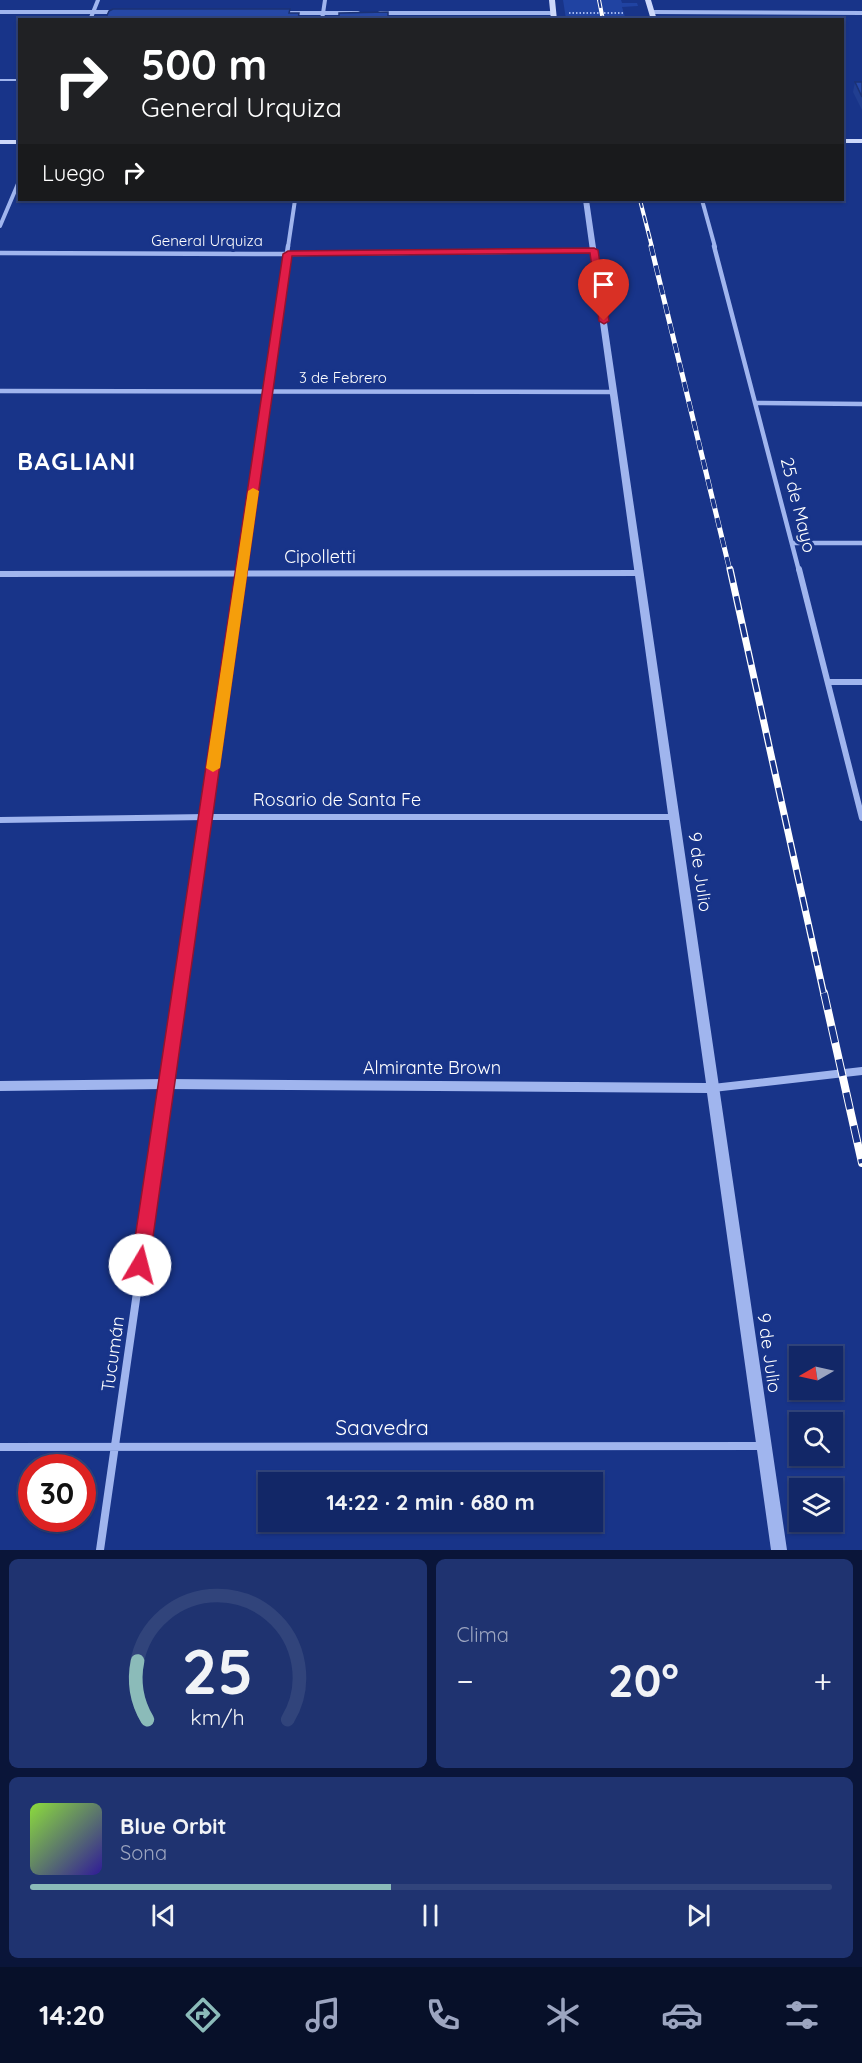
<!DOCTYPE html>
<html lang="es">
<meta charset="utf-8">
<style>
body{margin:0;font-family:Quicksand,sans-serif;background:#1f3370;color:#f1f3f6;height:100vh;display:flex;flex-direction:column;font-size:22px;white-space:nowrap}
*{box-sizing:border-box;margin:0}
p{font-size:20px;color:#9ca5c0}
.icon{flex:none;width:33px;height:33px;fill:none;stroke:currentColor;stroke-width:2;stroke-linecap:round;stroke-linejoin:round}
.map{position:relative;height:1550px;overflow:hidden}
.sheet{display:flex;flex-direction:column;gap:9px;padding:9px;background:#0a1539;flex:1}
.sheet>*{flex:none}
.top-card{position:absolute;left:18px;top:18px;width:826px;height:183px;border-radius:0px;box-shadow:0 2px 4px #0004,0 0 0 2px #31447b;background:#202124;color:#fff;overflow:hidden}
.needle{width:39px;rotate:261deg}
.fabs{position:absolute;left:789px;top:1346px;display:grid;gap:12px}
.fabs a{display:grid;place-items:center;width:54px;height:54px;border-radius:0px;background:#122767;box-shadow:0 2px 4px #0004,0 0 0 2px #31447b;font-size:30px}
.speed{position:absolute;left:18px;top:1454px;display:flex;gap:12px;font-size:30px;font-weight:700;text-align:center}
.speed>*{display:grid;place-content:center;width:78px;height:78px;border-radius:50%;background:#122767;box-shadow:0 2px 4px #0004,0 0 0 2px #31447b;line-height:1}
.speed .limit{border:9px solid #d22;background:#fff;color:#111}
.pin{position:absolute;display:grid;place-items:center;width:51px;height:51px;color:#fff;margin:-62px -26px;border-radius:50% 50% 50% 0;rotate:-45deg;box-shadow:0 0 6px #0007}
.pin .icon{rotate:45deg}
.me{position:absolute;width:66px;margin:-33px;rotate:8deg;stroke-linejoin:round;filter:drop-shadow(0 0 4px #0008)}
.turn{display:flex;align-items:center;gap:21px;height:126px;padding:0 24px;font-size:27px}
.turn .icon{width:78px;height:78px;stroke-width:2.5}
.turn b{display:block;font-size:42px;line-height:51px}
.then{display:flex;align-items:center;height:57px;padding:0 24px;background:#0003;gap:12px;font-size:22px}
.big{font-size:45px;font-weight:800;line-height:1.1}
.sheet .tile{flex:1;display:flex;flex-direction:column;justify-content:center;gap:9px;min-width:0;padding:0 21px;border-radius:9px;background:#1f3370}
.sheet .dial{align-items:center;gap:0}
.dial svg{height:156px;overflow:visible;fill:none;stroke:#31447b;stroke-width:7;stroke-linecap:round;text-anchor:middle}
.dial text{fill:#f1f3f6;stroke:none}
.song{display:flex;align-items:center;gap:18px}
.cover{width:72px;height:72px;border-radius:9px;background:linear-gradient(135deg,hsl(90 70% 55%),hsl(250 70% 35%))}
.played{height:6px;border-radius:3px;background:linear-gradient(90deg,#8bbbb9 45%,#31447b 45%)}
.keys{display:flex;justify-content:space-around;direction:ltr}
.heat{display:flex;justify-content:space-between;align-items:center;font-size:33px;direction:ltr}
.sheet .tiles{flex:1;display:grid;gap:9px;grid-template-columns:1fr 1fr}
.tile:last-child{grid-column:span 2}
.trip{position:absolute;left:258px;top:1472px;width:345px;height:60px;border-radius:0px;background:#122767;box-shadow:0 2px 4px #0004,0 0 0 2px #31447b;font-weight:800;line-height:60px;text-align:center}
.dock{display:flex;height:96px;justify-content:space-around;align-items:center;background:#071029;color:#9ca5c0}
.dock .icon{width:42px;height:42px}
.dock .selected{color:#8bbbb9}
.dock b{font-size:27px;color:#f1f3f6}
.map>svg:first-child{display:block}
.green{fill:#2043a2}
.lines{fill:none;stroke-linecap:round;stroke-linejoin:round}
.path{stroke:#a0b5ee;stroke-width:2;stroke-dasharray:1.5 2;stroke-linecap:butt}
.service{stroke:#a0b5ee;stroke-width:2}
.minor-far3{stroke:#a0b5ee;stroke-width:4}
.minor-far2{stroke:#a0b5ee;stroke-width:4.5}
.minor-far1{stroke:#a0b5ee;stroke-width:6}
.minor{stroke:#a0b5ee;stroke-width:8}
.tertiary{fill:#a0b5ee;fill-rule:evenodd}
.secondary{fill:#cdd8fa;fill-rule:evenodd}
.rail-far3-casing{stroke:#fff;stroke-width:4}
.rail-far2-casing{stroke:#fff;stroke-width:5}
.rail-far1-casing{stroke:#fff;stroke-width:7}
.rail-casing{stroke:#fff;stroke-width:8}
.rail-far3{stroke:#183489;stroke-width:2;stroke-dasharray:8;stroke-linecap:butt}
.rail-far2{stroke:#183489;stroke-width:4;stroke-dasharray:10;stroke-linecap:butt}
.rail-far1{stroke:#183489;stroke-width:4.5;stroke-dasharray:14;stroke-linecap:butt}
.rail{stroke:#183489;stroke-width:6;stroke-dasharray:17;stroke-linecap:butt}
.wall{fill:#213e90}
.building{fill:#2648a7;stroke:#1b3275;stroke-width:1.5}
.route{fill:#e11d48;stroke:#92132f;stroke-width:1.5}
.slow{fill:#f59e0b}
.labels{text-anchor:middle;stroke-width:6;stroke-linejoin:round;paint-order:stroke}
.far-street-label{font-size:15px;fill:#fff;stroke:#183489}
.street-label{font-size:18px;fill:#fff;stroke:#183489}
.near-street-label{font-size:21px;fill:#fff;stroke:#183489}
.district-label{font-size:24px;font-weight:bold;letter-spacing:1.5px;fill:#fff;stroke:#183489}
</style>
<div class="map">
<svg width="862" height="1550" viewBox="0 0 862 1550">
<rect width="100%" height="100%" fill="#183489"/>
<path class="green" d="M563 0H621L622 3H637L638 6 622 7 625 17 642 19H566Z"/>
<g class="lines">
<path class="path" d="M569 13H624"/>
<path class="service" d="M0 80H20"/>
<path class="minor-far3" d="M0 12H115
M652 12 862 13
M284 13H358
M380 13H554
M90 20 98 0
M322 20 325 0
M702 200 715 247
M0 226 20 179
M288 247 295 200"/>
<path class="minor-far2" d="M714 246 799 571
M0 253 288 254 594 251
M0 391 614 392
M757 403 862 404
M792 543H862
M241 571 288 246"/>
<path class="minor-far1" d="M799 569 862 818
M0 574 640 573
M828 682H862
M180 995 242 569"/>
<path class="minor" d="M713 1088 862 1071
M0 1447 764 1446
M100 1550 180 993"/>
<path class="tertiary" d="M583 200H589L787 1550H771L707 1093 166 1089 0 1091V1081L166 1079 706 1083 669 820H206L0 823V817L206 814H668Z"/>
<path class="secondary" d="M549 0H555L557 20H551Z
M645 0H651L657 20H651Z
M843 139H862V143H843Z
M0 140H20V144H0Z"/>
<defs>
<path id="rail-far3" d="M599 0 603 20
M640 200 652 247"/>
<path id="rail-far2" d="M651 246 730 571"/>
<path id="rail-far1" d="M730 569 824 995"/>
<path id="rail" d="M824 993 862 1163"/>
</defs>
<use href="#rail-far3" class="rail-far3-casing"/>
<use href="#rail-far2" class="rail-far2-casing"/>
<use href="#rail-far1" class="rail-far1-casing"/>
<use href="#rail" class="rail-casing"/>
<use href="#rail-far3" class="rail-far3"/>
<use href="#rail-far2" class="rail-far2"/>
<use href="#rail-far1" class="rail-far1"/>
<use href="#rail" class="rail"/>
</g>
<path class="wall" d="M855 82H862V110L853 92Z"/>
<path class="building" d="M113 9H290L289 13H299L298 20H105L109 11Z
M388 12V20H339V13Z
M855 82H862V97Z"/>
<path class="route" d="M594 248 598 250 609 321 604 324 599 321 590 253 292 256 149 1265 147 1270 140 1272 134 1270 131 1265 283 254 288 251Z"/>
<path class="slow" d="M253 488 259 491 220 768 213 772 206 768 248 491Z"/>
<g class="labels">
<g class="far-street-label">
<text x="207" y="246">General Urquiza</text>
<text x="343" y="383">3 de Febrero</text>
</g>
<g class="street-label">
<text transform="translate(798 505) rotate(76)" y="6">25 de Mayo</text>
<text x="320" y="563">Cipolletti</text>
<text x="337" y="806">Rosario de Santa Fe</text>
<text transform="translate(700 872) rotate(82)" y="6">9 de Julio</text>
<text x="432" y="1074">Almirante Brown</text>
<text transform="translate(769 1353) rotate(82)" y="6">9 de Julio</text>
<text transform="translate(113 1354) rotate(-82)" y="6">Tucumán</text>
</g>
<g class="near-street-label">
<text x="382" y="1435">Saavedra</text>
</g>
<g class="district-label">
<text x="77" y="470">BAGLIANI</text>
</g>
</g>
</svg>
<div class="fabs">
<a><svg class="needle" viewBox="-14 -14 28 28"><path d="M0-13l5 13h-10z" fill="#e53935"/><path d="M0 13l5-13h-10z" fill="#9ca5c0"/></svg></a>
<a><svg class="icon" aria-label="search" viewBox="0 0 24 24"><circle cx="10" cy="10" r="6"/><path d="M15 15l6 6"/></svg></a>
<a><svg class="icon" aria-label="layers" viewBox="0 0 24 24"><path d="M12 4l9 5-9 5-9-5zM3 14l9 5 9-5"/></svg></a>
</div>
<div class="speed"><div class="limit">30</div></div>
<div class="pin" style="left:604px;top:321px;background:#d93025"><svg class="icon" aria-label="arrive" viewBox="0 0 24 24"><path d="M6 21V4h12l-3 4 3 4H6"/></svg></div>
<svg class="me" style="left:140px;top:1265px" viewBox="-20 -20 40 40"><circle r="19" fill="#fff"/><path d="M0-13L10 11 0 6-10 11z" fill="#e11d48"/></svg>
<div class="trip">14:22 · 2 min · 680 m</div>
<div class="top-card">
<div class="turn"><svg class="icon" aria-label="right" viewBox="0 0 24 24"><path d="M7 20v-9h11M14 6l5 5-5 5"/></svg><div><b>500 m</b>General Urquiza</div></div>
<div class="then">Luego<svg class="icon" aria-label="right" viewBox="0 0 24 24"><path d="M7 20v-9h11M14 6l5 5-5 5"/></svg></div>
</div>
</div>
<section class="sheet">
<div class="tiles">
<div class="tile dial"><svg viewBox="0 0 100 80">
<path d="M14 69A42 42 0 1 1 86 69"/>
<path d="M14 69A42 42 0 0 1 9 39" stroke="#8bbbb9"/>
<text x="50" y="56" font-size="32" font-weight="700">25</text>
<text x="50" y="72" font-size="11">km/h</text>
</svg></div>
<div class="tile"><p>Clima</p>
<div class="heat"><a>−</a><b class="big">20°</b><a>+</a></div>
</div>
<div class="tile">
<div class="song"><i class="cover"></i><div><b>Blue Orbit</b><p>Sona</p></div></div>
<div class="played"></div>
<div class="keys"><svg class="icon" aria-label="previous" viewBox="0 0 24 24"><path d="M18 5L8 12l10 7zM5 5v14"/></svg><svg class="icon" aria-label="pause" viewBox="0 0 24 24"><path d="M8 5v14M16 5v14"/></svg><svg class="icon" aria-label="next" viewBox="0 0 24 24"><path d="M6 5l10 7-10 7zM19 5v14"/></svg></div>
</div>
</div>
</section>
<nav class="dock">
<b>14:20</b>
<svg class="icon selected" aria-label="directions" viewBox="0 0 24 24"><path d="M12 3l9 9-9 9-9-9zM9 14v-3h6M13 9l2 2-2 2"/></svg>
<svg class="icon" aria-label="music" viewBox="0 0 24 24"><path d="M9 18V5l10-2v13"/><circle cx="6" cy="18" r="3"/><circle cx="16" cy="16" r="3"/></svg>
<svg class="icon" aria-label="phone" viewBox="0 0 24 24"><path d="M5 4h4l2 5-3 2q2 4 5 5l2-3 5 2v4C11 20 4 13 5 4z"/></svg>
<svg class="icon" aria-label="climate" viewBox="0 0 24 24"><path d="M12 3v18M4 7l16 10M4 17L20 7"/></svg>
<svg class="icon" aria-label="car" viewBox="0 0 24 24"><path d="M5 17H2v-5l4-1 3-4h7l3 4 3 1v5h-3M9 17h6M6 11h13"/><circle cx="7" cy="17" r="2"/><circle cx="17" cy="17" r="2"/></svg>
<svg class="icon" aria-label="filters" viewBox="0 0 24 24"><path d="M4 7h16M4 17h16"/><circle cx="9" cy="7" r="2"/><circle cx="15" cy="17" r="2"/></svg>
</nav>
